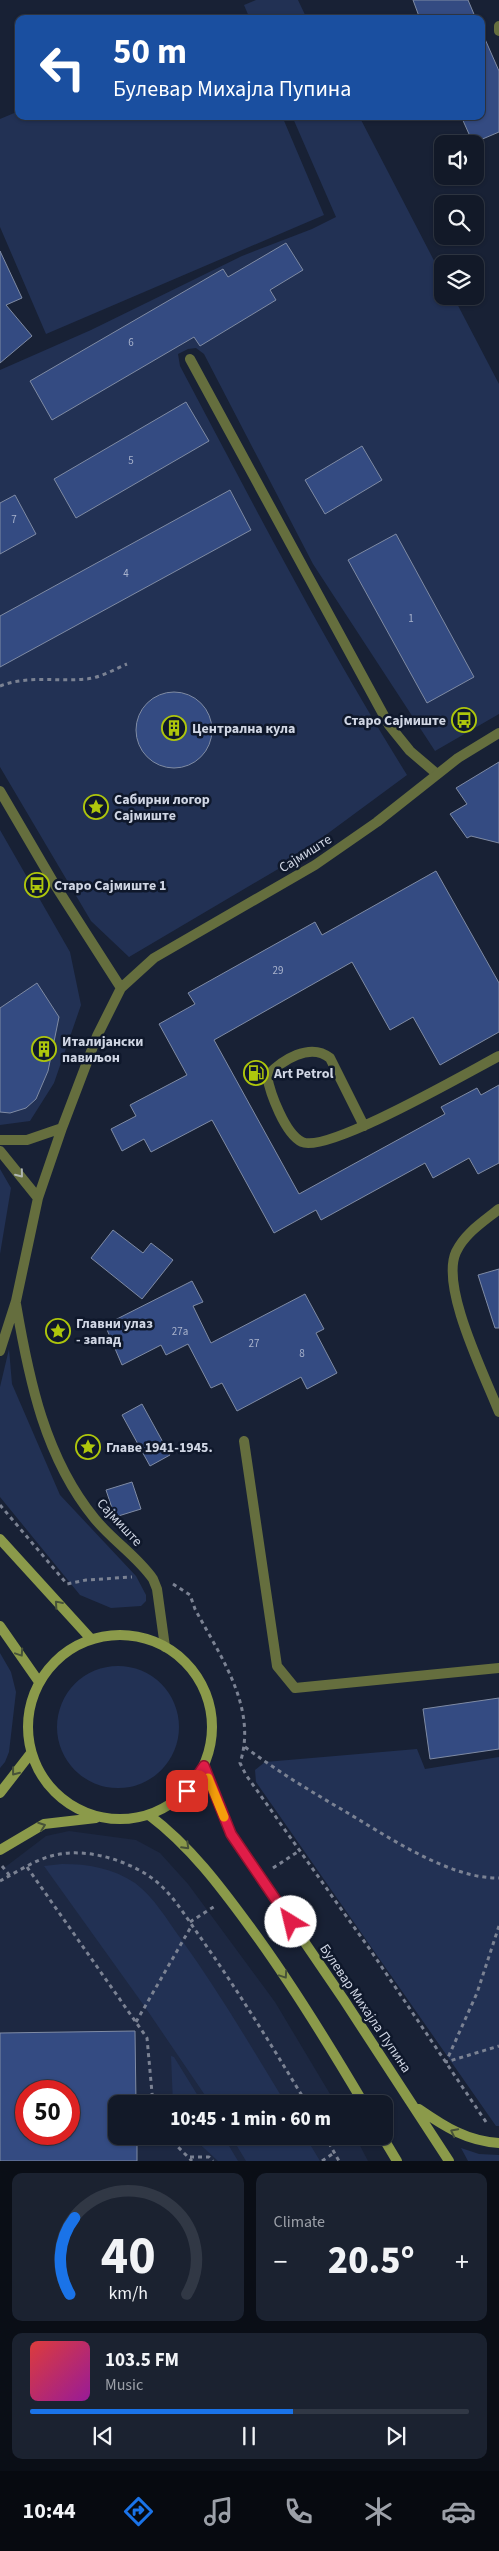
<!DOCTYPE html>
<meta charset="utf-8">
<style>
body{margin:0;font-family:"Source Sans 3",sans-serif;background:#1b2230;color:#f1f3f6;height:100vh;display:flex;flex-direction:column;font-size:19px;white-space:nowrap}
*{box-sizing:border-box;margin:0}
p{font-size:16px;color:#9ca0a8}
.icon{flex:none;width:28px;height:28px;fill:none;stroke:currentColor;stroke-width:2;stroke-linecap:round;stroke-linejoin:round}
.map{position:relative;height:2161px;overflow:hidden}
.sheet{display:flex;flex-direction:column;gap:12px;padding:12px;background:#0a0e16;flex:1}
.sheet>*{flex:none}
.banner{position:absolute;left:15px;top:15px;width:470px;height:105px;border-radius:10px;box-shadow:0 1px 4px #0004,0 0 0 1px #313845;background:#1a4fa0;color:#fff;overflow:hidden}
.controls{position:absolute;left:434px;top:135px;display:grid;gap:10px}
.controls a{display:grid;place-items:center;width:50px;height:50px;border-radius:10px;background:#121928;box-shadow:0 1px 4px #0004,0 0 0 1px #313845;font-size:25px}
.speed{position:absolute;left:15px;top:2080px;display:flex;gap:10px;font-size:25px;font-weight:700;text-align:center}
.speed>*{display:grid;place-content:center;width:65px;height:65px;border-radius:50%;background:#121928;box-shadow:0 1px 4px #0004,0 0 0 1px #313845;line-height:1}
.speed .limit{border:8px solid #d22;background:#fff;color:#111}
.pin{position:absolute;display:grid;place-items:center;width:42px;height:42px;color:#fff;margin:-21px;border-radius:10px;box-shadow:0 2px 8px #0006}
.me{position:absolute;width:55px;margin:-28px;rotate:324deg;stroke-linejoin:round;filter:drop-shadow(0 0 4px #0008)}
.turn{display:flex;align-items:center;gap:18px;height:105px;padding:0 15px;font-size:22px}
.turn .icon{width:65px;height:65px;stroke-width:2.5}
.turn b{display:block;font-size:35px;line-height:42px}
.big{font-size:38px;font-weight:800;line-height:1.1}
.sheet .widget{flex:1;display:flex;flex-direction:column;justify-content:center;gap:8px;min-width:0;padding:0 18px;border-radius:10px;background:#1b2230}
.sheet .dial{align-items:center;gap:0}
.dial svg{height:130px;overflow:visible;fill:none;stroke:#313845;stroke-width:7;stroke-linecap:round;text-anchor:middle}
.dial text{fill:#f1f3f6;stroke:none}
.song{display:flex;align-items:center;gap:15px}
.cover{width:60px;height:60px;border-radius:8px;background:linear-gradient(135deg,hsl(0 70% 55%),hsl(300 70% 35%))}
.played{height:5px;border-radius:2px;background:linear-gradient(90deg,#1a73e8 60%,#313845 60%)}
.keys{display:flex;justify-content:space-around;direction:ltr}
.heat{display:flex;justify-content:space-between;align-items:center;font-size:28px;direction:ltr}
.sheet .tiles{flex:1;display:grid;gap:12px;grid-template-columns:1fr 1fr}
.widget:last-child{grid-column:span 2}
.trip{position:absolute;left:108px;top:2095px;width:285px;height:50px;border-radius:10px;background:#121928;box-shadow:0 1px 4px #0004,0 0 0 1px #313845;font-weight:800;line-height:50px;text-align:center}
.tabs{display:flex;height:80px;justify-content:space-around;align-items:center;background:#070a10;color:#9ca0a8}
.tabs .icon{width:35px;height:35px}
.tabs .selected{color:#1a73e8}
.tabs b{font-size:22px;color:#f1f3f6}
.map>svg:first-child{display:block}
.built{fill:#1d2842;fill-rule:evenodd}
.green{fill:#223154}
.building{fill:#344b82;stroke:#7f8ba4;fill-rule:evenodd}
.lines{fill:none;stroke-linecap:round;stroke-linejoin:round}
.path{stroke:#7b8293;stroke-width:3;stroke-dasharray:4 4;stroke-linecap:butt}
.lane{stroke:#656e3e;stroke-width:10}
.street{stroke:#656e3e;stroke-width:10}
.secondary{stroke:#8b9a4a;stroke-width:10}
.oneway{stroke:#b0b7b2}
.oneway2{stroke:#475239}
.route-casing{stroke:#92132f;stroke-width:12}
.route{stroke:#e11d48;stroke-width:9}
.slow{stroke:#f59e0b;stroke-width:9}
.labels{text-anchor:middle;stroke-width:5;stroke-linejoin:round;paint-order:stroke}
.number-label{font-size:11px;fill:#a9b3cc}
.poi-label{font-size:14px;font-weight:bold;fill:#d0d6e4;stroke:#0f182b;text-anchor:start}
.street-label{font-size:14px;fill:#d0d6e4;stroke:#0f182b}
</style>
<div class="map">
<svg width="499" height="2161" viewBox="0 0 499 2161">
<rect width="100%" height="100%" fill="#182135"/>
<path class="built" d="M69 1831 136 1840 160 1853 188 1884 275 2002 336 2104H116V2136H355L368 2161H0V1871L46 1836ZM26 2091H69V2134H26Z"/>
<path class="green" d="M256 0H298L307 19H250L244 5Z
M19 111V116H282L324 215 46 334 0 227V119Z
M292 116H359L442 276V296H453L499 384V714L435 751 313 564 204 354 196 348 188 349 178 354 180 366C253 504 325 643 407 775L285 865 129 957 91 921 0 767V370L91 330 242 256 312 229 336 217Z
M0 830 70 952 81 1005 54 1083 30 1121 0 1125Z
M0 1169 11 1188 0 1254Z
M9 1349 12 1384 60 1495 136 1576 146 1595V1601L141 1606 111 1608 80 1595 0 1497V1387Z
M0 1653 11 1672 16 1692 9 1752 5 1762 0 1768Z
M57 1727a61 61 0 1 1 122 0a61 61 0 1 1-122 0Z
M417 1749 425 1769 499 1757V2126H496L256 1782 255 1770 265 1762Z
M62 1864C88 1864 113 1868 135 1883 154 1897 167 1920 181 1939 219 1992 252 2048 286 2104H211L145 2007 44 1866Z
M171 2056 174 2057 203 2104H173Z
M191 2136H223L238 2161H218Z
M231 2136H305L320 2161H246Z
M461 2148 479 2154 499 2155V2161H468Z"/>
<path class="building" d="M413 0H468L476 19H420Z
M481 30 499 71V132L473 143 461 116H481Z
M286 243 303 270 270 290 276 300 200 346 194 337 52 420 30 381 223 269 228 277Z
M0 251 22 298 6 305 32 336 0 363Z
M186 402 209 441 76 518 54 479Z
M362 446 382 480 325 514 305 480Z
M230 490 251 530 0 667V616Z
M15 495 36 534 0 554V503Z
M396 534 474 677 427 703 348 560Z
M136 730a38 38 0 1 1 76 0a38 38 0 1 1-76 0Z
M499 762V843L471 836 467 838 450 814 467 804 456 788Z
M436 871 499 983V1032L440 1065 413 1017 390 1030 352 962 214 1040 299 1194 445 1114 441 1107 477 1088 481 1095 499 1085V1163L478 1174 469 1158 433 1178 425 1163 321 1220 316 1210 274 1233 212 1120 151 1152 144 1139 122 1151 111 1129 136 1116 130 1105 187 1075 159 1024 195 1004 188 993 315 922 322 935Z
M37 983 59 1017 48 1071 36 1099 26 1108 10 1113 0 1112V1008Z
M113 1230 143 1253 151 1243 173 1260 142 1299 91 1258Z
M499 1269V1328H495L478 1275Z
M192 1281 203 1302 193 1306 211 1343 305 1294 324 1329 316 1333 337 1373 307 1389 301 1377 237 1411 222 1383 211 1388 188 1344 166 1355 161 1345 122 1365 105 1325Z
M142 1404 170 1455 150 1466 122 1415Z
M132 1482 141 1509 115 1517 106 1490Z
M499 1698V1749L430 1759 423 1709Z
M135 2031 136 2104H116V2136H137V2161H0V2033ZM26 2091H69V2134H26Z"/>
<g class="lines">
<path class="path" d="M0 686C28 675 57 682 86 679 100 678 115 669 127 664
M0 1505 67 1584 86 1580 132 1577
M173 1584 190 1595 195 1609C220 1656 258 1708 240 1763L246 1775 371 1951 488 2125
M245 1747C277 1771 307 1789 341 1809 384 1834 448 1879 499 1878
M2 1866 10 1876
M27 1867 147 2038 153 2104
M273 1868 299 1851
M0 1881C17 1872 36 1859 55 1855 86 1848 123 1859 149 1876 170 1890 184 1914 198 1934 237 1989 272 2046 307 2104
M190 1922 215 1906
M499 1926 477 1993 446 2062 499 2046
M136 2022 192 1925
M167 2136 192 2161
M325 2136 339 2161
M190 2157H209L213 2161
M322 2161 334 2153"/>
<path class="lane" d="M499 26V31
M190 359 389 725 410 751 437 774
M364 1126 330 1058C310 1042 282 1060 267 1076 270 1093 285 1134 302 1142 327 1154 470 1071 499 1056
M499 1209C483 1222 465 1233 456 1252 440 1287 485 1376 499 1412
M244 1441 277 1666 295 1688 499 1668"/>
<path class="street" d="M0 791 55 885 121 988
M0 1140H27L62 1128
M0 1151 38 1198
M16 1304C29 1380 45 1458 95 1519 113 1541 137 1556 153 1579L157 1589 165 1647
M0 1351 16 1301 38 1198 62 1128 97 1036 121 988 154 958 315 865 377 822 458 758 499 733"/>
<path class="secondary" d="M0 1539 91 1639
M0 1626 39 1682
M28 1727a92 92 0 1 1 184 0a92 92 0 1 1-184 0Z
M204 1766 231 1834 344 2000 449 2161
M0 1793 31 1753
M149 1815C190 1846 220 1886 250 1927 292 1984 328 2043 364 2104
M0 1850 44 1824 96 1818
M419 2109C445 2127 467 2141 499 2143
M382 2136 397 2161"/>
</g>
<defs><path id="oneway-chevron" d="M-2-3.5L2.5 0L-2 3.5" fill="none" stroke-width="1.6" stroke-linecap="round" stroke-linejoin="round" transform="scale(1.25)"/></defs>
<use class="oneway" href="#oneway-chevron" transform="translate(20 1174) rotate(51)"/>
<g class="oneway2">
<use href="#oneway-chevron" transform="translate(58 1604) rotate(-131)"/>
<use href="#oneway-chevron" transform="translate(20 1653) rotate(56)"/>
<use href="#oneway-chevron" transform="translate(15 1772) rotate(128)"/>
<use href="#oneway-chevron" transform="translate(42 1826) rotate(-20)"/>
<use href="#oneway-chevron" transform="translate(186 1846) rotate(45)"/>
<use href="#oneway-chevron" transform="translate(284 1975) rotate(56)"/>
<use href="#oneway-chevron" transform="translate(454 2132) rotate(-153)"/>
</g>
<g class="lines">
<defs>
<path id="route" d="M187 1791 204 1766 231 1834 291 1922"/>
</defs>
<use href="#route" class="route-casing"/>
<use href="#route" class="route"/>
<path class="slow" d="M208 1778 224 1817"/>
</g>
<defs>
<symbol id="bus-ring" viewBox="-11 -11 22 22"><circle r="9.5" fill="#0f182b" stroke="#aec60c" stroke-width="1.5"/><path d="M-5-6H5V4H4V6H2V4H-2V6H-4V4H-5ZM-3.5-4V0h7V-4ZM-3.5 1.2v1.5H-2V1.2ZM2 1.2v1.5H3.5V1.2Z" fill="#aec60c"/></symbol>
<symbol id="building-ring" viewBox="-11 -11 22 22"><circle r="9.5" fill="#0f182b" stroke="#aec60c" stroke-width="1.5"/><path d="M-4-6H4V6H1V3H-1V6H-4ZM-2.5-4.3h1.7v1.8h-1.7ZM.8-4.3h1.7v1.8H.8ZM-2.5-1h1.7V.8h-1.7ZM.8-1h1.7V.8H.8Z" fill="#aec60c"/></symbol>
<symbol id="sight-ring" viewBox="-11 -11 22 22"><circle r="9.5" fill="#0f182b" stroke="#aec60c" stroke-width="1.5"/><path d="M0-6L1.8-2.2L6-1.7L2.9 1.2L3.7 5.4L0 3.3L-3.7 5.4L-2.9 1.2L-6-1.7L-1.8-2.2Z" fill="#aec60c"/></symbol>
<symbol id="fuel-ring" viewBox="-11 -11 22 22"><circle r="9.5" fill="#0f182b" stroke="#aec60c" stroke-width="1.5"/><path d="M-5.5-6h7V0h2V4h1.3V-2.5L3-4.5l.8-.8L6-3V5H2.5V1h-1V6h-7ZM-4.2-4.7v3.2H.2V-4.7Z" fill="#aec60c"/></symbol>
</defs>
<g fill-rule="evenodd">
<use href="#bus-ring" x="450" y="706" width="28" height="28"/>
<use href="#building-ring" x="160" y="714" width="28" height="28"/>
<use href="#sight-ring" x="82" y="793" width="28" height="28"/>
<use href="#bus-ring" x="23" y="871" width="28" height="28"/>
<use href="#building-ring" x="30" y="1035" width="28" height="28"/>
<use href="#fuel-ring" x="242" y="1059" width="28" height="28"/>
<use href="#sight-ring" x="44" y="1317" width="28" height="28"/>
<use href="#sight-ring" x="74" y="1433" width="28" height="28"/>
</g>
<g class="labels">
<g class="number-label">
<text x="131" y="346">6</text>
<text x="131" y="464">5</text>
<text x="14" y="523">7</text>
<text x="126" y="577">4</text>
<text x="411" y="622">1</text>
<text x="278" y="974">29</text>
<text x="180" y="1335">27a</text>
<text x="254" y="1347">27</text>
<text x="302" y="1357">8</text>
</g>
<g class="poi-label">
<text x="446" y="725" text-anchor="end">Старо Сајмиште</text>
<text x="192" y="733">Централна кула</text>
<text x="114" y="804">Сабирни логор<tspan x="114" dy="16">Сајмиште</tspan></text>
<text x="54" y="890">Старо Сајмиште 1</text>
<text x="62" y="1046">Италијански<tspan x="62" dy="16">павиљон</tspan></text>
<text x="274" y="1078">Art Petrol</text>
<text x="76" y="1328">Главни улаз<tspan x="76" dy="16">- запад</tspan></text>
<text x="106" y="1452">Главе 1941-1945.</text>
</g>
<g class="street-label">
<text transform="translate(305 853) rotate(-32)" y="5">Сајмиште</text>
<text transform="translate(120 1522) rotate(47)" y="5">Сајмиште</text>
<text transform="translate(366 2008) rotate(56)" y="5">Булевар Михајла Пупина</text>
</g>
</g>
</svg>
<div class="controls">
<a><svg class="icon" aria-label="sound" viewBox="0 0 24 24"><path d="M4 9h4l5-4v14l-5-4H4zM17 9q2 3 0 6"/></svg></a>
<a><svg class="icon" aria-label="search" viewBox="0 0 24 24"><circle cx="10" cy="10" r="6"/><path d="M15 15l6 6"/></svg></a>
<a><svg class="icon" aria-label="layers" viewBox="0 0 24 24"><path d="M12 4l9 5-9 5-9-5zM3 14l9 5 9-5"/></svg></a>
</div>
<div class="speed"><div class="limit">50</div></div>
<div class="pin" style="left:187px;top:1791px;background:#d93025"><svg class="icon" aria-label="arrive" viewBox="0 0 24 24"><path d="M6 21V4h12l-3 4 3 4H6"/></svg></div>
<svg class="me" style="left:291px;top:1922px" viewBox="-20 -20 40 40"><circle r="19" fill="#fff"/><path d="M0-13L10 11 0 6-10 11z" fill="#e11d48"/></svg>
<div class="trip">10:45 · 1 min · 60 m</div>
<div class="banner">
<div class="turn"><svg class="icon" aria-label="left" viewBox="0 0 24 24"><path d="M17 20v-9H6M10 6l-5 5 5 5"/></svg><div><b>50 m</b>Булевар Михајла Пупина</div></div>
</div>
</div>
<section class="sheet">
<div class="tiles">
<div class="widget dial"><svg viewBox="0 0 100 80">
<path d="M14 69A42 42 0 1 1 86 69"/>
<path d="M14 69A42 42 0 0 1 17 22" stroke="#1a73e8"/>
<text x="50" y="56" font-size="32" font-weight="700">40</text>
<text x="50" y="72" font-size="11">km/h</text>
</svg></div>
<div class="widget"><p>Climate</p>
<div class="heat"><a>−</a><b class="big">20.5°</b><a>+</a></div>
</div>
<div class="widget">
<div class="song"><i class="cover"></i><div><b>103.5 FM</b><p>Music</p></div></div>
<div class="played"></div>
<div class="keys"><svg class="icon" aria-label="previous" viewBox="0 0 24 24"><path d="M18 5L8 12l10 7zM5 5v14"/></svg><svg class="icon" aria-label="pause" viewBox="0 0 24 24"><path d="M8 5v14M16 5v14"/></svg><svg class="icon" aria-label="next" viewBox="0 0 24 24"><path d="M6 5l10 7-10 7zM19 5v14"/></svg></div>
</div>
</div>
</section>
<nav class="tabs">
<b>10:44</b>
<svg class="icon selected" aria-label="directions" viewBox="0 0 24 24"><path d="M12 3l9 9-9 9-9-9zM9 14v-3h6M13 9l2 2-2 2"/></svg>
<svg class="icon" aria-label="music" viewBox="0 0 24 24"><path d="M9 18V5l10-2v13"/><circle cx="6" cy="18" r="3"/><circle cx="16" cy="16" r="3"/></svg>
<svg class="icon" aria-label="phone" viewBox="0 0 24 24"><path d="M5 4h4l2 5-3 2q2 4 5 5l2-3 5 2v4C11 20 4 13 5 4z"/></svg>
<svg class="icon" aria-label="climate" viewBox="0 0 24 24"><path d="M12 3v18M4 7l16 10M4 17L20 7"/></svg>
<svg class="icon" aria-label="car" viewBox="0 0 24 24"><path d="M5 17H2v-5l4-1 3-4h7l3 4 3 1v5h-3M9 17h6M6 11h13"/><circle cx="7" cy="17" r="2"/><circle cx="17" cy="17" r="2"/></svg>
</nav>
